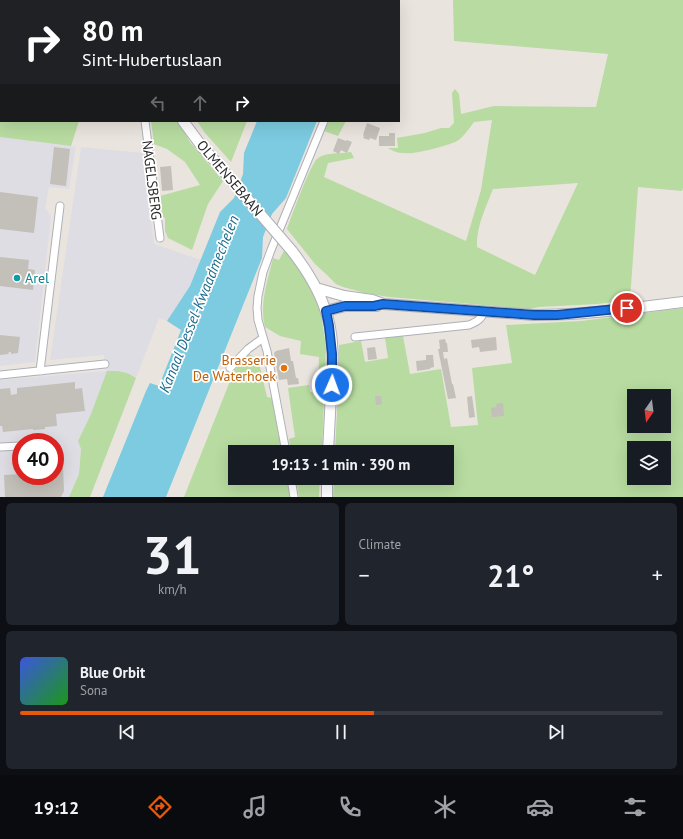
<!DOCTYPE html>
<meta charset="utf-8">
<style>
body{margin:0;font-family:"PT Sans",sans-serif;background:#20242c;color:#f1f3f6;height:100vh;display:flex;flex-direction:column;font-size:15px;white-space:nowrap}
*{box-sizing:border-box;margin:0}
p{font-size:13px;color:#9ea1a6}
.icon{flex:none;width:22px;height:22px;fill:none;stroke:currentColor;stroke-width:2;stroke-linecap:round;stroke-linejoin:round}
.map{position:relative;height:497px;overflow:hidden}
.panel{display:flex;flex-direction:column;gap:6px;padding:6px;background:#0d0f14;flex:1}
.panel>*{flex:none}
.guide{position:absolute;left:0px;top:0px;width:400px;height:122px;box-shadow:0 4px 16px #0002;background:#202124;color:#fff;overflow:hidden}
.needle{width:26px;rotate:194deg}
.controls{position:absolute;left:627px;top:389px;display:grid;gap:8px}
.controls a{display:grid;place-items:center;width:44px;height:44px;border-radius:0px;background:#171b24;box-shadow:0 4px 16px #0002;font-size:20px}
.speed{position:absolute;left:12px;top:433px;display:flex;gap:8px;font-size:20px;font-weight:700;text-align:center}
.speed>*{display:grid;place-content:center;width:52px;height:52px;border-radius:50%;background:#171b24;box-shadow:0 4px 16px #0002;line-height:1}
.speed .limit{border:6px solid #d22;background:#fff;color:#111}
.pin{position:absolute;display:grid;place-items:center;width:34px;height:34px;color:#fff;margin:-17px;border:2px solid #fff;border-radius:50%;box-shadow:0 1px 4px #0007}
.me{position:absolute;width:44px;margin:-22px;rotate:2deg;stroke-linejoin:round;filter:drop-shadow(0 0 3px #0008)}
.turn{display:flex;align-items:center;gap:14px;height:84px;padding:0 16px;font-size:18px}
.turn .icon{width:52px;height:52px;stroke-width:2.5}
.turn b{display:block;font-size:28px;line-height:34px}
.lanes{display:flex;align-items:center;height:38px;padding:0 16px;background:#0003;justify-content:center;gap:20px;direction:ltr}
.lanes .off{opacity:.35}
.big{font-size:30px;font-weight:700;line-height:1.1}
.panel .tile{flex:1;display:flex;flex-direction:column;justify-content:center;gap:6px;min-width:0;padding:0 14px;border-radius:6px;background:#20242c}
.panel .dial{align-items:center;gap:0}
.dial b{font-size:52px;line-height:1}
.song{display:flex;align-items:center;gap:12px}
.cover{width:48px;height:48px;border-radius:6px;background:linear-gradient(135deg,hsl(230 70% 55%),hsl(120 70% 35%))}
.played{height:4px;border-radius:2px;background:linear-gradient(90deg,#ea580c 55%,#363941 55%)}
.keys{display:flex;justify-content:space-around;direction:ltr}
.heat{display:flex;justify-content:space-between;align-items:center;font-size:22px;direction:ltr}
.panel .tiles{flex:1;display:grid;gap:6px;grid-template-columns:1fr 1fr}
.tile:last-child{grid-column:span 2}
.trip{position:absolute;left:228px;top:445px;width:226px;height:40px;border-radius:0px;background:#171b24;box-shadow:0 4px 16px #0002;font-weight:700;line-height:40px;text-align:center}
.dock{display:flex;height:64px;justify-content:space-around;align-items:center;background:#090b0e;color:#9ea1a6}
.dock .icon{width:28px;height:28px}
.dock .active{color:#ea580c}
.dock b{font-size:18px;color:#f1f3f6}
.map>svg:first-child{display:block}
.industrial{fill:#dfdde4;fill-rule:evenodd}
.green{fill:#b7dba0;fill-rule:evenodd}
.water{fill:#7ccbe1}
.building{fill:#c3bfb9}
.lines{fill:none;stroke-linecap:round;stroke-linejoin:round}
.street-casing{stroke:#aeb0b9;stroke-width:9}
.secondary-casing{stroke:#aeb0b9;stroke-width:12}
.street{stroke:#fff;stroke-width:7}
.secondary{stroke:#fff;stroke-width:10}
.secondary-bridge-casing{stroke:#aeb0b9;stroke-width:12;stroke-linecap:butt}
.secondary-bridge{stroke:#fff;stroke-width:10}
.route-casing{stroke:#114b97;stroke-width:10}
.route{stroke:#1a73e8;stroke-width:7}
.culture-dot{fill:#0f9aa8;stroke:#fff;stroke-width:1.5}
.food-dot{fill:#e8710a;stroke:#fff;stroke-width:1.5}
.labels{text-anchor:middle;stroke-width:3.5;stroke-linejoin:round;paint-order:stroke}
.street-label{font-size:14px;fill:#2a2a2a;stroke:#fff}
.culture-label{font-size:14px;fill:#0d838f;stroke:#fff;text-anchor:start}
.food-label{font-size:14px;fill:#c56008;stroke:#fff;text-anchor:end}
.water-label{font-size:15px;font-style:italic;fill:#1c6b8c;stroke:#fff}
</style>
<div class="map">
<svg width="683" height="497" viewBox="0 0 683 497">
<rect width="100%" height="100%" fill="#eae4de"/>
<path class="industrial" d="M0 137 76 147 69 189 49 187 45 208 51 216 35 362 0 366Z
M81 147 142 153 154 244 201 260 190 286 167 321 159 318 136 378 131 374 91 414 78 441 81 449 79 474 69 497H0V380L106 371 104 355 50 360ZM21 442H55V476H21Z"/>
<path class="green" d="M453 0H683V188L682 191 638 187 630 300 597 304 539 307 530 309 389 297 365 293 343 287 336 284 327 275 315 264 287 229C291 218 311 162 318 158 327 152 340 154 351 152L354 158 328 163 324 177 466 241 481 190 492 120 474 122C470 127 463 138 457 141 448 146 413 155 403 153 398 153 392 151 388 148H398L397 138 425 133 441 128H449L454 123 452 93 455 89 459 94 461 114 494 106 596 107 608 54 454 41ZM578 183 535 275 477 247C476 227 486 207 493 189Z
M0 79H1V121H79L71 146 0 137Z
M151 121H178L190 142 223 181 208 204 192 250 168 238 165 231V218L163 217 160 196 200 185 185 162 167 149 154 144Z
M197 121H247L231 162 205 133Z
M328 121H346L338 136 324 131Z
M285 249 295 259 311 289 321 314 326 347 322 452H291L289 439 295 437 288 388 309 385 310 392H318L319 357 300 354 301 341 280 336 265 327C259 304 268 280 273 258L279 260Z
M683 308V497H333L334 478H447V452H335L339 372V345L361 341 365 362 388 358 385 338 403 336 410 374 441 369 451 427 478 425 472 368 512 363 506 325 581 321ZM634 396H664V426H634ZM634 448H664V478H634Z
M249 354 258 359 267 397 272 398 283 452H235V478H288L291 497H184L234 371Z
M107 371C118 371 127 371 136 378L90 497H69L79 474 81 449 78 441 91 414Z
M296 478H320L319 497H299Z"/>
<path class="water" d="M257 121H317L286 198 272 214 263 237 262 258 166 497H103L146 391 150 383 159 386 181 330 167 321 190 286 220 212 234 198 243 174 244 153Z"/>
<path class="building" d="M367 123 380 128 376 140 370 138 369 140 363 138 364 136 363 135Z
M389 133H395V146H379V136H389Z
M338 138 346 141 347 140 352 142 347 153 341 150 339 154 333 151Z
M54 147 70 149 66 186 50 184Z
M171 166 173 190 162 191 160 167Z
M0 192 38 197 34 233 0 229Z
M0 257 29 260 28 269 35 270 33 290 0 286Z
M0 335 20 337 18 353 11 354V352H9L8 354 0 355Z
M496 337 497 350 480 352 479 347 472 348 471 340Z
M445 339 446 343H447L448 352H443L444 359 447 358 452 384H453L456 398 448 399 438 349H440L439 340Z
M375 347 377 359 368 360 367 348Z
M289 348 291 361H293L296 378H298L299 384 288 385 287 379 279 380 274 353 276 351Z
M426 355H433L434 367 430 368V369L417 371 416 361 426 360Z
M75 382V389L82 388 85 411 56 414 57 426 45 427V429L33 430V429L3 432 2 426H0V389L10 388 11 395 17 394V388Z
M375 396H381L382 404 376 405Z
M472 396 475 417 469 418 467 397Z
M503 403 504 416 492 417 491 408 497 407 496 404Z
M55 464H57V466H63L64 491 61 497H5L4 475 21 474V476H55Z"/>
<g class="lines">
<defs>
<path id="street" d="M372 1 373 0
M145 121 160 238
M355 337 469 325C476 322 481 320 484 312
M230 368 248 349 263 338
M40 371 60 206
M0 375 105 364
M0 447 21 446
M286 452 267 351 258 320 257 308 258 296 263 272 271 250 324 121
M291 478 294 497"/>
<path id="secondary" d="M134 0V1
M143 0V1
M183 121 203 148 214 160
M292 251C306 269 318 288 325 309 335 336 333 366 331 394 330 413 329 433 328 452
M316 288 344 296 372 300 383 304 534 315C584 315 633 308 683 302
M326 311 345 306H377
M327 497V478"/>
</defs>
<use href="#street" class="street-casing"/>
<use href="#secondary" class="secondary-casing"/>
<use href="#street" class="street"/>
<use href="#secondary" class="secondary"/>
<defs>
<path id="secondary-bridge" d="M214 160 292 251"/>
</defs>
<use href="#secondary-bridge" class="secondary-bridge-casing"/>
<use href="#secondary-bridge" class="secondary-bridge"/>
</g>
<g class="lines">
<defs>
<path id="route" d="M332 385V354L329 326 326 311 345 306H374L383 304 534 315H557L627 308"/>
</defs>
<use href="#route" class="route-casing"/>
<use href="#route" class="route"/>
</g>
<circle class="culture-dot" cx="17" cy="278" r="4"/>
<circle class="food-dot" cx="284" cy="368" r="4"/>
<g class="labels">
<g class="street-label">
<text transform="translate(230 178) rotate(50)" y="5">OLMENSEBAAN</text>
<text transform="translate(152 180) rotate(83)" y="5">NAGELSBERG</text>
</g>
<g class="culture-label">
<text x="25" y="283">Arel</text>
</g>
<g class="food-label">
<text x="276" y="365">Brasserie<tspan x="276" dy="16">De Waterhoek</tspan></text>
</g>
<g class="water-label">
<text transform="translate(199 304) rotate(-68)" y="5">Kanaal Dessel-Kwaadmechelen</text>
</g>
</g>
</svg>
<div class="controls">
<a><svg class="needle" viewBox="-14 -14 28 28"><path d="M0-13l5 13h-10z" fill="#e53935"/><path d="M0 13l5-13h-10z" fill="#9ea1a6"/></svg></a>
<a><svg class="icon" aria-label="layers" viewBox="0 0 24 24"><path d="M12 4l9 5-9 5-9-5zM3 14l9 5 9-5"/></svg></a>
</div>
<div class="speed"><div class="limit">40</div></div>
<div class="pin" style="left:627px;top:308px;background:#d93025"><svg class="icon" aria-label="arrive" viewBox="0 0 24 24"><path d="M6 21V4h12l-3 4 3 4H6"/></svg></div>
<svg class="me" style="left:332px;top:385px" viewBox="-20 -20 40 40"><circle r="17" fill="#1a73e8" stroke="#fff" stroke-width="3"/><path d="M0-11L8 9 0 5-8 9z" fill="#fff"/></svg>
<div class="trip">19:13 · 1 min · 390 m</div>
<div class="guide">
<div class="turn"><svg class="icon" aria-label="right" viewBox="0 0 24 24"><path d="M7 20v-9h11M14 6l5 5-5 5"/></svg><div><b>80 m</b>Sint-Hubertuslaan</div></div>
<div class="lanes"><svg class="icon off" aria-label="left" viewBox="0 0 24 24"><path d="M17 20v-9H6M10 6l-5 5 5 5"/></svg><svg class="icon off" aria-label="ahead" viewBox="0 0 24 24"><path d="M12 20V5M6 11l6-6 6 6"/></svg><svg class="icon" aria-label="right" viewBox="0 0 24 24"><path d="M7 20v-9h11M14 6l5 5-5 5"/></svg></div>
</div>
</div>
<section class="panel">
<div class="tiles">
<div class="tile dial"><b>31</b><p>km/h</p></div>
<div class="tile"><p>Climate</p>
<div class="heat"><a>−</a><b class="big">21°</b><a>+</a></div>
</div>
<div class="tile">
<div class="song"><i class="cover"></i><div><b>Blue Orbit</b><p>Sona</p></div></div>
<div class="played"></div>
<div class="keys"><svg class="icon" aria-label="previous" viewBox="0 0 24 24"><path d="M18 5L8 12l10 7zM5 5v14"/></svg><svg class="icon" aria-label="pause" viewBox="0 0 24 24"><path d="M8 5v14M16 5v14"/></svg><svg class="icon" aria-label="next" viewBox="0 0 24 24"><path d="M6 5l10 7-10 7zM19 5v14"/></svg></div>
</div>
</div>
</section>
<nav class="dock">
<b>19:12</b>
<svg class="icon active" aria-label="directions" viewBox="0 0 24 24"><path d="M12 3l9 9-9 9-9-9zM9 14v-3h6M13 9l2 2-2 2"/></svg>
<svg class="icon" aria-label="music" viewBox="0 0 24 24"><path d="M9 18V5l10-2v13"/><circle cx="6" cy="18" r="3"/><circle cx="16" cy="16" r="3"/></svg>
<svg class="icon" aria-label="phone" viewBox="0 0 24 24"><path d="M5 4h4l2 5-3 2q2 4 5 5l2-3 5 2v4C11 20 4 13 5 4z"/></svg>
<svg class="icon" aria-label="climate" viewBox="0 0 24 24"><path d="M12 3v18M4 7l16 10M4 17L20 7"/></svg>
<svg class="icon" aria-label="car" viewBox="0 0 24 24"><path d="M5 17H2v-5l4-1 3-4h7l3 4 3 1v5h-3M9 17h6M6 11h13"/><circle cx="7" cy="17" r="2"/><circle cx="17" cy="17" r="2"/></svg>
<svg class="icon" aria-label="filters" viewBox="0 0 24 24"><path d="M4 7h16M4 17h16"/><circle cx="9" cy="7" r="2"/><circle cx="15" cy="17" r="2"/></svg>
</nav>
